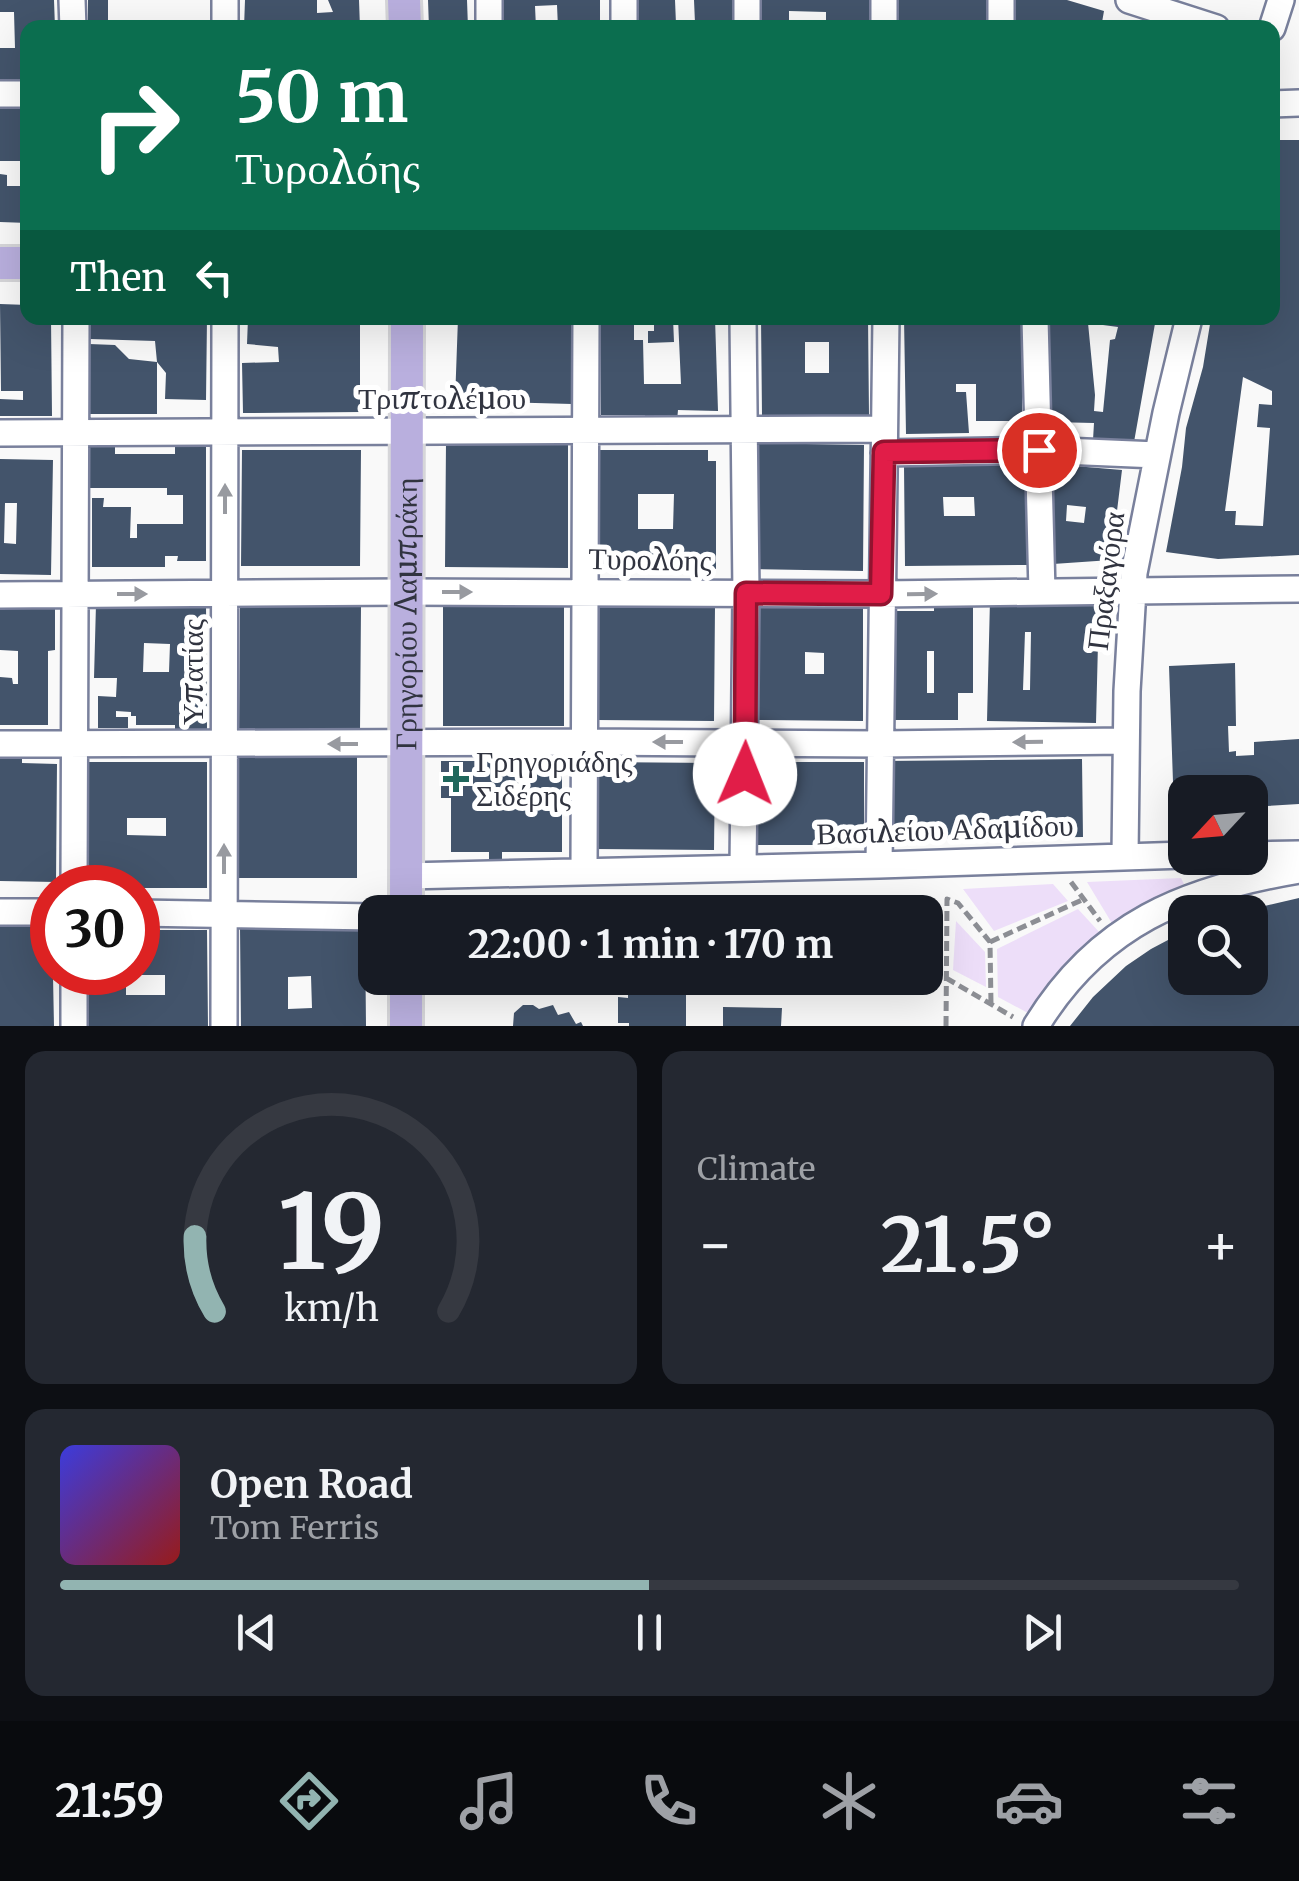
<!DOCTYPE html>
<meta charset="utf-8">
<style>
body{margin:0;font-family:Merriweather,serif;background:#242831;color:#f1f3f6;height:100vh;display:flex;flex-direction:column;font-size:38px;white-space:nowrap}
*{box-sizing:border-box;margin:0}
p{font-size:32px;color:#9ea1a6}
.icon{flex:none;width:55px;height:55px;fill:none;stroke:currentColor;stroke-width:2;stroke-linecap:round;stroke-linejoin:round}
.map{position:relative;height:1026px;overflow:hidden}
.sheet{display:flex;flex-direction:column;gap:25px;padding:25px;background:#0d0f14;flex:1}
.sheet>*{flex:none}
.hud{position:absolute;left:20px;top:20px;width:1260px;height:305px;border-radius:20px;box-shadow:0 10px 40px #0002;background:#0b6e4f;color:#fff;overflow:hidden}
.needle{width:65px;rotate:244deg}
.buttons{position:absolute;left:1168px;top:775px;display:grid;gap:20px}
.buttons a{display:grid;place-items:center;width:100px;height:100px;border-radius:20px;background:#171b24;box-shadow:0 10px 40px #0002;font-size:50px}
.speed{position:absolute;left:30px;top:865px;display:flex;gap:20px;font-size:50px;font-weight:700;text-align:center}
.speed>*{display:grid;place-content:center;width:130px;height:130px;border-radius:50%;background:#171b24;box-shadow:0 10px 40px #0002;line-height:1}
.speed .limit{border:15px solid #d22;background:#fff;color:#111}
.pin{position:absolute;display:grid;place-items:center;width:85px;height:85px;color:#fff;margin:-42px;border:5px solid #fff;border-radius:50%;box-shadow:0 2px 10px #0007}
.me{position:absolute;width:110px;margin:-55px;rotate:1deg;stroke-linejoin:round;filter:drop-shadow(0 0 8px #0008)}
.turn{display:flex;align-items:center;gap:35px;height:210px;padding:0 50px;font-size:45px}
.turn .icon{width:130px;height:130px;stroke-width:2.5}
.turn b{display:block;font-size:70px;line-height:85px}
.then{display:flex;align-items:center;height:95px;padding:0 50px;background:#0003;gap:20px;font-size:38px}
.big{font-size:75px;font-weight:700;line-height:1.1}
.sheet .card{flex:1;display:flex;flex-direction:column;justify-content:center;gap:15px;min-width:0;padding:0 35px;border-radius:20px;background:#242831}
.sheet .dial{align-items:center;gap:0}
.dial svg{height:260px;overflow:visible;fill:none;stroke:#363941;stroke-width:7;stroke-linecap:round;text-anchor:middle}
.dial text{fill:#f1f3f6;stroke:none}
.song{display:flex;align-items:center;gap:30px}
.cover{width:120px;height:120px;border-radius:15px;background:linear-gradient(135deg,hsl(240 70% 55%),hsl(0 70% 35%))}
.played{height:10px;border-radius:5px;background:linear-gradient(90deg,#92b4b1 50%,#363941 50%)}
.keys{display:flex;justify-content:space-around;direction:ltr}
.heat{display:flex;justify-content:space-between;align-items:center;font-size:55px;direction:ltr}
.sheet .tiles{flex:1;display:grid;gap:25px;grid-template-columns:1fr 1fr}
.card:last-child{grid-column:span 2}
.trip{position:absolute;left:358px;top:895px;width:585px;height:100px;border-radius:20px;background:#171b24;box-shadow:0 10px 40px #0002;font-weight:700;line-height:100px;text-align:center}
.dock{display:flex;height:160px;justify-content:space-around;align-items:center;background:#090b0e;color:#9ea1a6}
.dock .icon{width:70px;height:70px}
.dock .current{color:#92b4b1}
.dock b{font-size:45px;color:#f1f3f6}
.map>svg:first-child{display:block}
.green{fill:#eddef9}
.building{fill:#43546b;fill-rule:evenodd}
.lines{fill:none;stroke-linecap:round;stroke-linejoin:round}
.minor-casing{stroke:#79809c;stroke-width:30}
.major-casing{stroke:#d6d6d9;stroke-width:38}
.path{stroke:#8c8e94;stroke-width:5;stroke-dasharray:10 5;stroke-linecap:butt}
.minor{stroke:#fff;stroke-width:25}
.major{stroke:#b9afde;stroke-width:32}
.oneway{fill:#989aa0}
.route-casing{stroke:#92132f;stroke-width:25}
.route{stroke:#e11d48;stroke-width:18}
.poi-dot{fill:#1f675c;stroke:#fff;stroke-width:4}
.labels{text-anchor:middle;stroke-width:10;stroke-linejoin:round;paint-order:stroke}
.street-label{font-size:30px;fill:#313440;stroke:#fff}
.poi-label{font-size:30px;fill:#313440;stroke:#fff;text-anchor:start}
</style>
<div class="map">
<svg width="1299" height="1026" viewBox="0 0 1299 1026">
<rect width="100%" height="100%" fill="#f9f9f9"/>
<path class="green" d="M1181 878 1184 884 1140 906 1113 925 1087 882Z
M1053 884 1068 901 994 931 963 889Z
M909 897 939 905 938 980 908 992 907 978H925V912H908Z
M1078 909 1101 934 1070 960 1028 1013 998 997 997 949Z
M956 921 985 952 986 987 953 970Z"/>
<path class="building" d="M0 0H54L55 28H28V84L0 85V48H15L14 12H0Z
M88 0H108V20H125V28H88Z
M245 0H317V13L333 12 328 0H359L360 28H244Z
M428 0H467L468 28H429Z
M501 0H600V28H558L557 5 535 6 536 28H501Z
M635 0H675L676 24 695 23 694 0H732V23H717V28H636Z
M756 0H870V28H826V12L789 11V28H756Z
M898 0H992V28H899Z
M1011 0H1067L1104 11 1101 28H1009Z
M0 108H28V173H24V161H0Z
M1272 140H1299V555L1218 559 1166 552 1182 467 1186 428 1203 367 1211 318H1272ZM1243 377 1272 391V405L1259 404 1257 427 1270 428 1263 526 1235 525 1236 511H1225Z
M0 174 7 175V186H28V223L0 222Z
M0 304 28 305V318H51L52 416H0V399L23 400V391H1Z
M91 318H207L206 400 165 399 166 373 157 362 155 341 90 339Z
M248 318H360V412L243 413 242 363 279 362 278 347 247 344Z
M458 318H575L572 404 455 401Z
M600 318H634V340H643L644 384H681L678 318H715L718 411 678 410 677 421H645V415H601Z
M654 318H673L674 342 648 343V331H654Z
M761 318H868L869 415 762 416ZM805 342H829V373H805Z
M904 318H1022V421H976V384H956V392H966L969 433 906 434Z
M1048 318H1156L1134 442 1093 440 1094 423 1050 422ZM1088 323 1118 327 1115 339 1110 340 1103 412 1094 411 1095 395Z
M89 344 115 345 129 359 157 362V414H89Z
M446 442 568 443V568L445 567Z
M752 443 864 445 863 571 750 569Z
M85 444 115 445V454H175V447H206V561H177L178 556H165V567H92V498H104L103 507H131L130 538H137V524H183V495H167V488H84Z
M242 450H361L360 566H241Z
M597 450H708V461H716V569L597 568ZM638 494H674L673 529H638Z
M0 459 53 460 51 575 0 574ZM5 503H17L16 544 4 543Z
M1051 464 1122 470 1111 560 1053 564ZM1067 505 1086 507 1084 523 1066 521Z
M1027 465 1028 565 905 566 904 466ZM943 497H974L975 516H944Z
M990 600 1099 603 1096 723 987 721ZM1025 632H1031L1030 690H1023Z
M751 602 863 603V721L751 720ZM805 652 824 653V674H805Z
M96 604 206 605 207 729H175V725H136V716H131V712L116 711V717H128V728H98V696L116 697 117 678H94ZM144 643 170 644 169 672H143Z
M934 604H973V693H958V720H893V611H934ZM927 651H934V693H927Z
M0 605H55V650L48 651V725H0V677L12 678 13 684H18V651L0 650Z
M240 605 361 606 360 731 239 730Z
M598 605 715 606 714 721 597 720Z
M443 606H564V726H443Z
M1235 663 1236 726H1228L1229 752 1236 751V756L1254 755V742L1299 739V804L1250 807V792H1185V810L1174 811 1169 666Z
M238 754H357V878H238Z
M0 757 22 758V763L57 764 56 882 0 881Z
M1082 759 1083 837 884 840 883 761Z
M441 761H562V852H502V859H489V852H451V798H441Z
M84 762H207V888H84ZM127 818H166V836L127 835Z
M596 762 715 763 714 850 595 849Z
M749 762H864V845H749Z
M1299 898V1026H1070L1093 997 1126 966 1151 949 1185 931V978H1250V912H1238Z
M0 925H52L54 1026H0Z
M365 926 366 1026H241L240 928ZM311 976 312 1008 288 1009V977Z
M138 930H207L208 1026H86L85 972H126V995H165V975H138Z
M628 978H686V1026H629V1023H618V997L628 998Z
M523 1005H533L539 1009 553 1005 558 1015 569 1012 576 1024 581 1022 583 1026H513L514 1013Z
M723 1007 782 1008 781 1026H723Z"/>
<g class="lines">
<defs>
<path id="minor" d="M72 0 73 28
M489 0V28
M624 0V28
M884 0V28
M1129 0 1216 28
M225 28V0
M747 28V0
M1001 28V0
M1272 28 1281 0
M0 94H28
M1272 104 1299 103
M743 318 746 593 743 868
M1035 318 1042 592
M0 433 884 429
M884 453 1039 450 1157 455
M0 595 406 592 881 594 1299 589
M0 744 584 742 880 744 1126 741
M1250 855 1299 854
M1125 856 1127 691 1134 573 1166 413 1189 318
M879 865 886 318
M584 872 586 318
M406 876 879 865 1185 855
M74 888 76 318
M0 912H52
M138 913 375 917
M74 972V1026
M224 1026 225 318
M1036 1026C1098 924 1185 889 1299 870"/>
<g id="major">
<path d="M404 0 405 28"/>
<path d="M0 263H28"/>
<path id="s1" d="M406 912 407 318"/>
<path d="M406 1026V978"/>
</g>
</defs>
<use href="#minor" class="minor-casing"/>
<use href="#major" class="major-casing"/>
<path class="path" d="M1071 882 1100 921
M990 942 1084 899
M946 978 1013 1017
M946 1026 947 899 958 903 990 942 991 1004"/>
<use href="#minor" class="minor"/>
<use href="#major" class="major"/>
</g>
<defs><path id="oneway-solid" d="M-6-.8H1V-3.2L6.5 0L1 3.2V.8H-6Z" transform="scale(2.5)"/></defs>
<g class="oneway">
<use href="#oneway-solid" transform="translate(225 499) rotate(-90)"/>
<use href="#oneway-solid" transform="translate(457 592)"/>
<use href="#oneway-solid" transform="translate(132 594)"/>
<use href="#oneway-solid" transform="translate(922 594) rotate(-1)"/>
<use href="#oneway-solid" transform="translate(668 742) rotate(-180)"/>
<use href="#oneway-solid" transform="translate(1028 742) rotate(179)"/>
<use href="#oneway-solid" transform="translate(343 744) rotate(-180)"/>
<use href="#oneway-solid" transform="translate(224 859) rotate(-90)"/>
</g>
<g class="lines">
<defs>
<path id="route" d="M745 774 746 593 881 594 884 452 1039 450"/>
</defs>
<use href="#route" class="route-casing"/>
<use href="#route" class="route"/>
</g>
<path class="poi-dot" d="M451 764h10v10h10v10h-10v10h-10v-10h-10v-10h10z"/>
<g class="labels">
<g class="street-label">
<text x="442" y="409">Τριπτολέμου</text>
<text transform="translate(650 560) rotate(1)" y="10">Τυρολόης</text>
<text transform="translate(1106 581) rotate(-83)" y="10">Πραξαγόρα</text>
<text dy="10" stroke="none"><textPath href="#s1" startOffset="298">Γρηγορίου Λαμπράκη</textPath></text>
<text transform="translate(193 672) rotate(-90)" y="10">Υπατίας</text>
<text transform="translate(945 830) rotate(-2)" y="10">Βασιλείου Αδαμίδου</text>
</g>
<g class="poi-label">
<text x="476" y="772">Γρηγοριάδης<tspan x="476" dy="34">Σιδέρης</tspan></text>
</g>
</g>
</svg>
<div class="buttons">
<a><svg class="needle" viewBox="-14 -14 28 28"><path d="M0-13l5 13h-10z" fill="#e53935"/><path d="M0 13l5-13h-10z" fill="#9ea1a6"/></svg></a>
<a><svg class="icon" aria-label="search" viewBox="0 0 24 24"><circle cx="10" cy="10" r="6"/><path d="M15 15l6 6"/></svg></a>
</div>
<div class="speed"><div class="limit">30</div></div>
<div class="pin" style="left:1039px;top:450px;background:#d93025"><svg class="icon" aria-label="arrive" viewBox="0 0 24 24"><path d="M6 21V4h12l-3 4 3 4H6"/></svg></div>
<svg class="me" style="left:745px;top:774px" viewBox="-20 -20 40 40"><circle r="19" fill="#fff"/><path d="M0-13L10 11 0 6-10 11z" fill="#e11d48"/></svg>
<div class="trip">22:00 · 1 min · 170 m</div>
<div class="hud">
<div class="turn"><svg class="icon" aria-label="right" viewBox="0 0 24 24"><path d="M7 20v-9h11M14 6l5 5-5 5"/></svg><div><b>50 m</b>Τυρολόης</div></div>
<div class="then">Then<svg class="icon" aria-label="left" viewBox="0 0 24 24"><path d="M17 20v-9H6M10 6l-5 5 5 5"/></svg></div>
</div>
</div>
<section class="sheet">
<div class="tiles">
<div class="card dial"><svg viewBox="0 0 100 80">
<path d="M14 69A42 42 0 1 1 86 69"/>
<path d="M14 69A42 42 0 0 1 8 46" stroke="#92b4b1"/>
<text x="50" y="56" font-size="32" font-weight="700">19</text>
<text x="50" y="72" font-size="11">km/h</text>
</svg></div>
<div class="card"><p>Climate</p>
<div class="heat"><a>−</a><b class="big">21.5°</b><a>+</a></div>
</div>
<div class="card">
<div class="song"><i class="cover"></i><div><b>Open Road</b><p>Tom Ferris</p></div></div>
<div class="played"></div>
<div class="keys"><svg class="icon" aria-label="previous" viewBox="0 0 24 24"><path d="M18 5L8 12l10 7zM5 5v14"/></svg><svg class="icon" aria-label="pause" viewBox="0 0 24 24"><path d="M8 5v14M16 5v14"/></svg><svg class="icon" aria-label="next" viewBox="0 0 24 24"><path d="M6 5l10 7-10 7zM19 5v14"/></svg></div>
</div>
</div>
</section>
<nav class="dock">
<b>21:59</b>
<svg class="icon current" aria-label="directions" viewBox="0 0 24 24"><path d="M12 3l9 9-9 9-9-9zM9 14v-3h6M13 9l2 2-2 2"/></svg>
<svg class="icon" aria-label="music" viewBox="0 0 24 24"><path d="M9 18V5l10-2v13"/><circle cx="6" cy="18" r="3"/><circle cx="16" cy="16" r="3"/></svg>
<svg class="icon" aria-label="phone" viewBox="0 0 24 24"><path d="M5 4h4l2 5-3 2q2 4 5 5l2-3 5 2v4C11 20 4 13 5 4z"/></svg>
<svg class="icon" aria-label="climate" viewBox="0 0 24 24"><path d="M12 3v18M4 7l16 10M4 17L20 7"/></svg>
<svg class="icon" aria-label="car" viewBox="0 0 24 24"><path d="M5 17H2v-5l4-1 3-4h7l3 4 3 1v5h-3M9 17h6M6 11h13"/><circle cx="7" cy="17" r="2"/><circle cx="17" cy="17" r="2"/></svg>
<svg class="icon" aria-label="filters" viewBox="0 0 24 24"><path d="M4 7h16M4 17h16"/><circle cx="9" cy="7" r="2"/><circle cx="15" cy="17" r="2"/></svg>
</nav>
